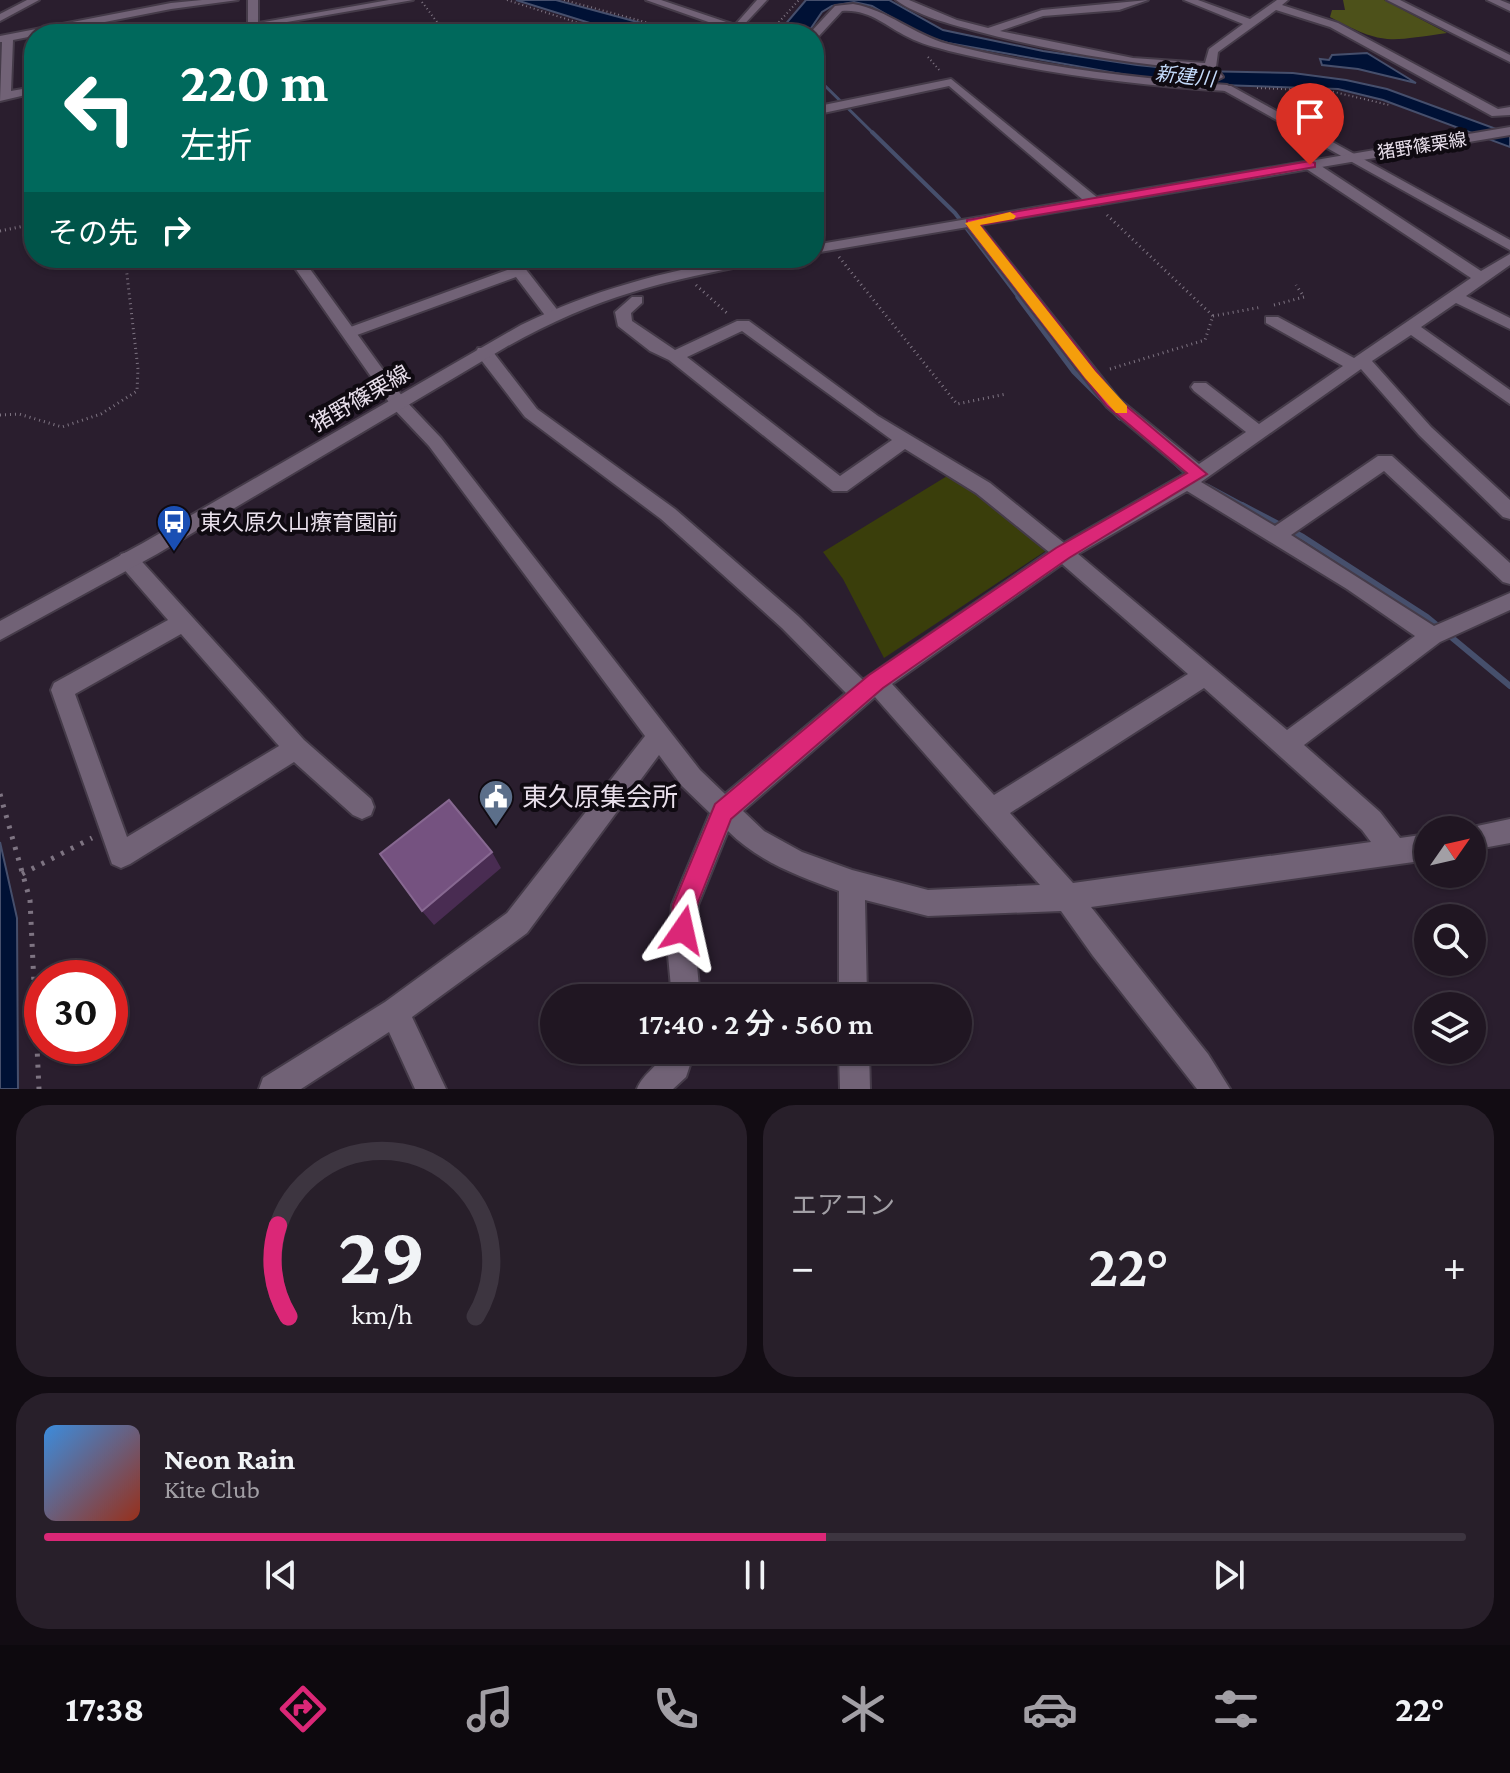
<!DOCTYPE html>
<html lang="ja">
<meta charset="utf-8">
<style>
body{margin:0;font-family:"Crimson Pro","Noto Sans JP",serif;background:#281f2a;color:#f1f3f6;height:100vh;display:flex;flex-direction:column;font-size:30px;white-space:nowrap}
*{box-sizing:border-box;margin:0}
p{font-size:26px;color:#a29fa5}
.icon{flex:none;width:44px;height:44px;fill:none;stroke:currentColor;stroke-width:2;stroke-linecap:round;stroke-linejoin:round}
.map{position:relative;height:1089px;overflow:hidden}
.panel{display:flex;flex-direction:column;gap:16px;padding:16px;background:#120c13;flex:1}
.panel>*{flex:none}
.banner{position:absolute;left:24px;top:24px;width:800px;height:244px;border-radius:32px;box-shadow:0 2px 6px #0004,0 0 0 2px #3d3540;background:#00695c;color:#fff;overflow:hidden}
.needle{width:52px;rotate:56deg}
.controls{position:absolute;left:1414px;top:816px;display:grid;gap:16px}
.controls a{display:grid;place-items:center;width:72px;height:72px;border-radius:50%;background:#201622;box-shadow:0 2px 6px #0004,0 0 0 2px #3d3540;font-size:40px}
.speed{position:absolute;left:24px;top:960px;display:flex;gap:16px;font-size:40px;font-weight:700;text-align:center}
.speed>*{display:grid;place-content:center;width:104px;height:104px;border-radius:50%;background:#201622;box-shadow:0 2px 6px #0004,0 0 0 2px #3d3540;line-height:1}
.speed .limit{border:12px solid #d22;background:#fff;color:#111}
.pin{position:absolute;display:grid;place-items:center;width:68px;height:68px;color:#fff;margin:-82px -34px;border-radius:50% 50% 50% 0;rotate:-45deg;box-shadow:0 0 8px #0007}
.pin .icon{rotate:45deg}
.me{position:absolute;width:88px;margin:-44px;rotate:11deg;stroke-linejoin:round;filter:drop-shadow(0 0 6px #0008)}
.turn{display:flex;align-items:center;gap:28px;height:168px;padding:0 24px;font-size:36px}
.turn .icon{width:104px;height:104px;stroke-width:2.5}
.turn b{display:block;font-size:56px;line-height:68px}
.then{display:flex;align-items:center;height:76px;padding:0 24px;background:#0003;gap:16px;font-size:30px}
.big{font-size:60px;font-weight:600;line-height:1.1}
.panel .card{flex:1;display:flex;flex-direction:column;justify-content:center;gap:12px;min-width:0;padding:0 28px;border-radius:32px;background:#281f2a}
.panel .dial{align-items:center;gap:0}
.dial svg{height:208px;overflow:visible;fill:none;stroke:#3d3540;stroke-width:7;stroke-linecap:round;text-anchor:middle}
.dial text{fill:#f1f3f6;stroke:none}
.song{display:flex;align-items:center;gap:24px}
.cover{width:96px;height:96px;border-radius:12px;background:linear-gradient(135deg,hsl(210 70% 55%),hsl(10 70% 35%))}
.played{height:8px;border-radius:4px;background:linear-gradient(90deg,#db2777 55%,#3d3540 55%)}
.keys{display:flex;justify-content:space-around;direction:ltr}
.heat{display:flex;justify-content:space-between;align-items:center;font-size:44px;direction:ltr}
.panel .tiles{flex:1;display:grid;gap:16px;grid-template-columns:1fr 1fr}
.card:last-child{grid-column:span 2}
.trip{position:absolute;left:540px;top:984px;width:432px;height:80px;border-radius:40px;background:#201622;box-shadow:0 2px 6px #0004,0 0 0 2px #3d3540;font-weight:600;line-height:80px;text-align:center}
.menu{display:flex;height:128px;justify-content:space-around;align-items:center;background:#0d090e;color:#a29fa5}
.menu .icon{width:56px;height:56px}
.menu .active{color:#db2777}
.menu b{font-size:36px;color:#f1f3f6}
.map>svg:first-child{display:block}
.green{fill:#3a3e0b}
.forest{fill:#4d511a}
.water{fill:#001135;stroke:#464f6c;stroke-width:2}
.lines{fill:none;stroke-linecap:round;stroke-linejoin:round}
.stream-far3{stroke:#464f6c;stroke-width:3}
.stream-far2{stroke:#464f6c;stroke-width:4}
.stream-far1{stroke:#464f6c;stroke-width:5}
.stream{stroke:#464f6c;stroke-width:6}
.minor-casing{stroke:#453b49;stroke-width:4}
.tertiary-casing{stroke:#453b49;stroke-width:4}
.secondary-casing{stroke:#453b49;stroke-width:4}
.path-far2{stroke:#7e7482;stroke-width:2;stroke-dasharray:1 3;stroke-linecap:butt}
.path-far1{stroke:#7e7482;stroke-width:3;stroke-dasharray:1 4;stroke-linecap:butt}
.path{stroke:#7e7482;stroke-width:5;stroke-dasharray:3 8;stroke-linecap:butt}
.minor{fill:#716276;fill-rule:evenodd}
.tertiary{fill:#716276;fill-rule:evenodd}
.secondary{fill:#716276;fill-rule:evenodd}
.shaded-wall{fill:#492c52}
.building{fill:#755280;stroke:#876891;stroke-width:2}
.route{fill:#db2777;stroke:#8e194d;stroke-width:2}
.slow{fill:#f59e0b}
.labels{text-anchor:middle;stroke-width:8;stroke-linejoin:round;paint-order:stroke}
.far-street-label{font-size:18px;fill:#e8dfeb;stroke:#0f0a11}
.far-water-label{font-size:20px;font-style:italic;fill:#c4dbfb;stroke:#0f0a11}
.street-label{font-size:22px;fill:#e8dfeb;stroke:#0f0a11}
.poi-label{font-size:22px;fill:#e8dfeb;stroke:#0f0a11;text-anchor:start}
.near-poi-label{font-size:26px;fill:#e8dfeb;stroke:#0f0a11;text-anchor:start}
</style>
<div class="map">
<svg width="1510" height="1089" viewBox="0 0 1510 1089">
<rect width="100%" height="100%" fill="#2a1e2e"/>
<path class="green" d="M952 473 1050 548 884 658 843 579 823 552Z"/>
<path class="forest" d="M1343 0H1384L1447 33C1388 41 1384 46 1330 17L1332 10H1345Z"/>
<path class="water" d="M516 0H556L682 34H625Z
M806 0H889L943 30 1043 51 1137 65 1196 71 1293 73 1346 80 1387 89 1510 134V147L1383 100 1338 89 1192 84 1149 79 948 43 923 36 872 6 854 2 832 6 822 12 807 34H777Z
M1367 53 1416 83 1358 69 1322 65 1320 59 1329 60 1332 55Z
M0 842 17 918 18 1089H0Z"/>
<g class="lines">
<path class="stream-far3" d="M814 75 874 134"/>
<path class="stream-far2" d="M872 132 955 213 1020 299"/>
<path class="stream-far1" d="M1018 297 1074 372 1120 418
M1172 460 1190 477
M1207 486 1246 507"/>
<path class="stream" d="M1242 505 1303 537 1427 617 1510 686"/>
<defs>
<path id="minor" d="M27 0H39L0 21V14Z
M202 0H238L171 9 13 40 11 91 34 87V93L0 101 2 42H0V36L171 3Z
M389 0H413L252 28 247 25Z
M646 0H661L735 25 757 0H767L737 32Z
M896 0H909L957 20 988 28 1042 10 1148 0 1119 10 1043 16 1000 31 1133 58 1205 63 1209 49 1243 24 1184 0H1198L1250 19 1277 0H1288L1282 5 1338 23 1498 109 1510 107V115L1492 116 1330 27 1276 10 1218 52 1216 67 1223 77 1217 80 1207 70C1129 64 1051 51 976 31 950 24 918 16 896 0Z
M1387 0H1400L1510 55V62Z
M1487 0H1500L1510 4V11Z
M853 4C888 10 914 35 948 44 1039 67 1134 78 1227 85L1233 88 1227 91C1134 85 1039 73 949 51 935 47 921 44 908 37 885 26 870 9 842 11L818 37 809 34 835 6Z
M370 25 382 34 368 32 331 34Z
M951 79 1099 199V205H1089L949 86 814 115V107Z
M1305 162H1315L1481 271 1510 254V265L1466 296 1510 318V329L1456 303 1421 327 1510 390V404L1411 335 1372 361 1431 427 1510 500V519L1503 517 1419 435 1361 369 1201 482 1275 526 1378 456H1392L1510 563V584L1503 582 1384 471 1291 535 1434 626 1510 593V610L1440 642 1304 745 1380 812 1400 838 1428 834V860L1091 907 1208 1054 1230 1089H1197L1093 956 1061 911 928 916 865 900 867 998H839V891C798 876 759 862 728 831L698 905 696 955 700 998H672L668 955 672 905 710 813 682 786 659 755 527 933 412 1017 446 1089H415L389 1032 301 1089H259L263 1078 385 1002 507 913 645 736 429 446 393 408 390 404 393 400H405L441 438 700 770 725 794 846 693 782 628 661 519 525 417 478 356 476 352 478 348H490L537 409 675 509 798 616 863 680 1049 552 976 493 905 449 847 491H833L669 360 650 351 618 326 615 312 632 297H642V303L631 313 632 321 675 350 737 321H749L878 416 990 483 1064 543 1186 473 1107 407 964 223 976 220 1119 399 1199 464 1246 432 1194 391 1191 387 1194 383H1206L1259 424 1343 366 1266 323V317H1278L1354 358 1471 278 1305 168ZM742 331 892 440 840 476 687 357ZM1187 491 1347 589 1415 636 1287 730 1078 554ZM1062 564 1188 674 994 795 892 684ZM1204 688 1362 830 1371 842 1073 883 1010 813ZM875 697 1040 885 928 890 852 870 802 852 764 831 743 811Z
M502 258H517L559 312V318H547L516 277 357 335 351 337 343 332 345 329 510 269Z
M128 552 135 554 304 740 371 799 374 807 371 815 362 819 353 815 294 762 130 864 121 868 112 864 51 690 54 683 168 620 121 566 118 560 121 554ZM181 634 279 746 127 837 75 694Z
M1510 819V843L1472 850V830L1463 829Z
M665 1050H695L686 1077 673 1089H637C643 1073 660 1066 665 1050Z
M839 1050H869L870 1089H840Z"/>
<path id="tertiary" d="M248 0H258V34H248Z
M1223 86H1231L1510 240V250L1223 90Z
M288 258H302L405 400 408 404 405 408H393Z"/>
<path id="secondary" d="M1510 127V135L814 253V245Z
M740 258H771L764 262C663 281 597 296 506 347L157 554 0 640V621L143 543 521 325C592 290 663 272 740 258Z"/>
</defs>
<use href="#minor" class="minor-casing"/>
<use href="#tertiary" class="tertiary-casing"/>
<use href="#secondary" class="secondary-casing"/>
<path class="path-far2" d="M507 0 613 34
M564 0 690 34
M422 2 446 34
M768 34 799 0
M928 57 941 72
M1257 88 1330 91 1389 105"/>
<path class="path-far1" d="M1107 215 1213 316
M0 231 34 224
M839 257 957 404 1006 394
M696 285 728 314
M1274 305 1304 297 1296 285
M1213 316 1262 307
M1110 369 1205 340 1213 316
M0 415 19 414 62 427 101 414 137 391 138 369 125 258"/>
<path class="path" d="M0 794 30 900 39 1089
M22 874 92 838"/>
<use href="#minor" class="minor"/>
<use href="#tertiary" class="tertiary"/>
<use href="#secondary" class="secondary"/>
</g>
<path class="shaded-wall" d="M492 852 501 868 434 925 422 911Z"/>
<path class="building" d="M449 800 492 852 422 911 380 854Z"/>
<path class="route" d="M1310 161 1315 163V167L980 225 1118 399 1207 474 1069 558 883 688 731 819 697 905 692 939 683 942 674 939 671 930 673 905 715 804 869 675 1056 548 1187 473 1107 406 967 225V220Z"/>
<path class="slow" d="M1010 212 1016 216 1014 219 980 225 1095 371 1127 406V413H1116L1085 378 965 223Z"/>
<defs>
<symbol id="bus-pin" viewBox="-11 -11 22 30"><path d="M0 17L-7.5 6A9.5 9.5 0 1 1 7.5 6Z" fill="#1a4fb4" stroke="#0f0a11"/><path d="M-5-6H5V4H4V6H2V4H-2V6H-4V4H-5ZM-3.5-4V0h7V-4ZM-3.5 1.2v1.5H-2V1.2ZM2 1.2v1.5H3.5V1.2Z" fill="#fff"/></symbol>
<symbol id="civic-pin" viewBox="-11 -11 22 30"><path d="M0 17L-7.5 6A9.5 9.5 0 1 1 7.5 6Z" fill="#5c6f8a" stroke="#0f0a11"/><path d="M-.6-6.5H3V-4.5H.6V-3L4-1V1h2V6H-6V1h2V-1L-.6-3ZM-1.2 2.5V6h2.4V2.5Z" fill="#fff"/></symbol>
</defs>
<g fill-rule="evenodd">
<use href="#bus-pin" x="154" y="502" width="40" height="54"/>
<use href="#civic-pin" x="476" y="777" width="40" height="54"/>
</g>
<g class="labels">
<g class="far-street-label">
<text transform="translate(1422 146) rotate(-9)" y="6">猪野篠栗線</text>
</g>
<g class="far-water-label">
<text transform="translate(1185 76) rotate(6)" y="7">新建川</text>
</g>
<g class="street-label">
<text transform="translate(360 398) rotate(-30)" y="8">猪野篠栗線</text>
</g>
<g class="poi-label">
<text x="200" y="530">東久原久山療育園前</text>
</g>
<g class="near-poi-label">
<text x="522" y="806">東久原集会所</text>
</g>
</g>
</svg>
<div class="controls">
<a><svg class="needle" viewBox="-14 -14 28 28"><path d="M0-13l5 13h-10z" fill="#e53935"/><path d="M0 13l5-13h-10z" fill="#a29fa5"/></svg></a>
<a><svg class="icon" aria-label="search" viewBox="0 0 24 24"><circle cx="10" cy="10" r="6"/><path d="M15 15l6 6"/></svg></a>
<a><svg class="icon" aria-label="layers" viewBox="0 0 24 24"><path d="M12 4l9 5-9 5-9-5zM3 14l9 5 9-5"/></svg></a>
</div>
<div class="speed"><div class="limit">30</div></div>
<div class="pin" style="left:1310px;top:165px;background:#d93025"><svg class="icon" aria-label="arrive" viewBox="0 0 24 24"><path d="M6 21V4h12l-3 4 3 4H6"/></svg></div>
<svg class="me" style="left:683px;top:930px" viewBox="-20 -20 40 40"><path d="M0-17L14 15 0 8-14 15z" fill="#db2777" stroke="#fff" stroke-width="4"/></svg>
<div class="trip">17:40 · 2 分 · 560 m</div>
<div class="banner">
<div class="turn"><svg class="icon" aria-label="left" viewBox="0 0 24 24"><path d="M17 20v-9H6M10 6l-5 5 5 5"/></svg><div><b>220 m</b>左折</div></div>
<div class="then">その先<svg class="icon" aria-label="right" viewBox="0 0 24 24"><path d="M7 20v-9h11M14 6l5 5-5 5"/></svg></div>
</div>
</div>
<section class="panel">
<div class="tiles">
<div class="card dial"><svg viewBox="0 0 100 80">
<path d="M14 69A42 42 0 1 1 86 69"/>
<path d="M14 69A42 42 0 0 1 10 34" stroke="#db2777"/>
<text x="50" y="56" font-size="32" font-weight="700">29</text>
<text x="50" y="72" font-size="11">km/h</text>
</svg></div>
<div class="card"><p>エアコン</p>
<div class="heat"><a>−</a><b class="big">22°</b><a>+</a></div>
</div>
<div class="card">
<div class="song"><i class="cover"></i><div><b>Neon Rain</b><p>Kite Club</p></div></div>
<div class="played"></div>
<div class="keys"><svg class="icon" aria-label="previous" viewBox="0 0 24 24"><path d="M18 5L8 12l10 7zM5 5v14"/></svg><svg class="icon" aria-label="pause" viewBox="0 0 24 24"><path d="M8 5v14M16 5v14"/></svg><svg class="icon" aria-label="next" viewBox="0 0 24 24"><path d="M6 5l10 7-10 7zM19 5v14"/></svg></div>
</div>
</div>
</section>
<nav class="menu">
<b>17:38</b>
<svg class="icon active" aria-label="directions" viewBox="0 0 24 24"><path d="M12 3l9 9-9 9-9-9zM9 14v-3h6M13 9l2 2-2 2"/></svg>
<svg class="icon" aria-label="music" viewBox="0 0 24 24"><path d="M9 18V5l10-2v13"/><circle cx="6" cy="18" r="3"/><circle cx="16" cy="16" r="3"/></svg>
<svg class="icon" aria-label="phone" viewBox="0 0 24 24"><path d="M5 4h4l2 5-3 2q2 4 5 5l2-3 5 2v4C11 20 4 13 5 4z"/></svg>
<svg class="icon" aria-label="climate" viewBox="0 0 24 24"><path d="M12 3v18M4 7l16 10M4 17L20 7"/></svg>
<svg class="icon" aria-label="car" viewBox="0 0 24 24"><path d="M5 17H2v-5l4-1 3-4h7l3 4 3 1v5h-3M9 17h6M6 11h13"/><circle cx="7" cy="17" r="2"/><circle cx="17" cy="17" r="2"/></svg>
<svg class="icon" aria-label="filters" viewBox="0 0 24 24"><path d="M4 7h16M4 17h16"/><circle cx="9" cy="7" r="2"/><circle cx="15" cy="17" r="2"/></svg>
<b>22°</b>
</nav>
